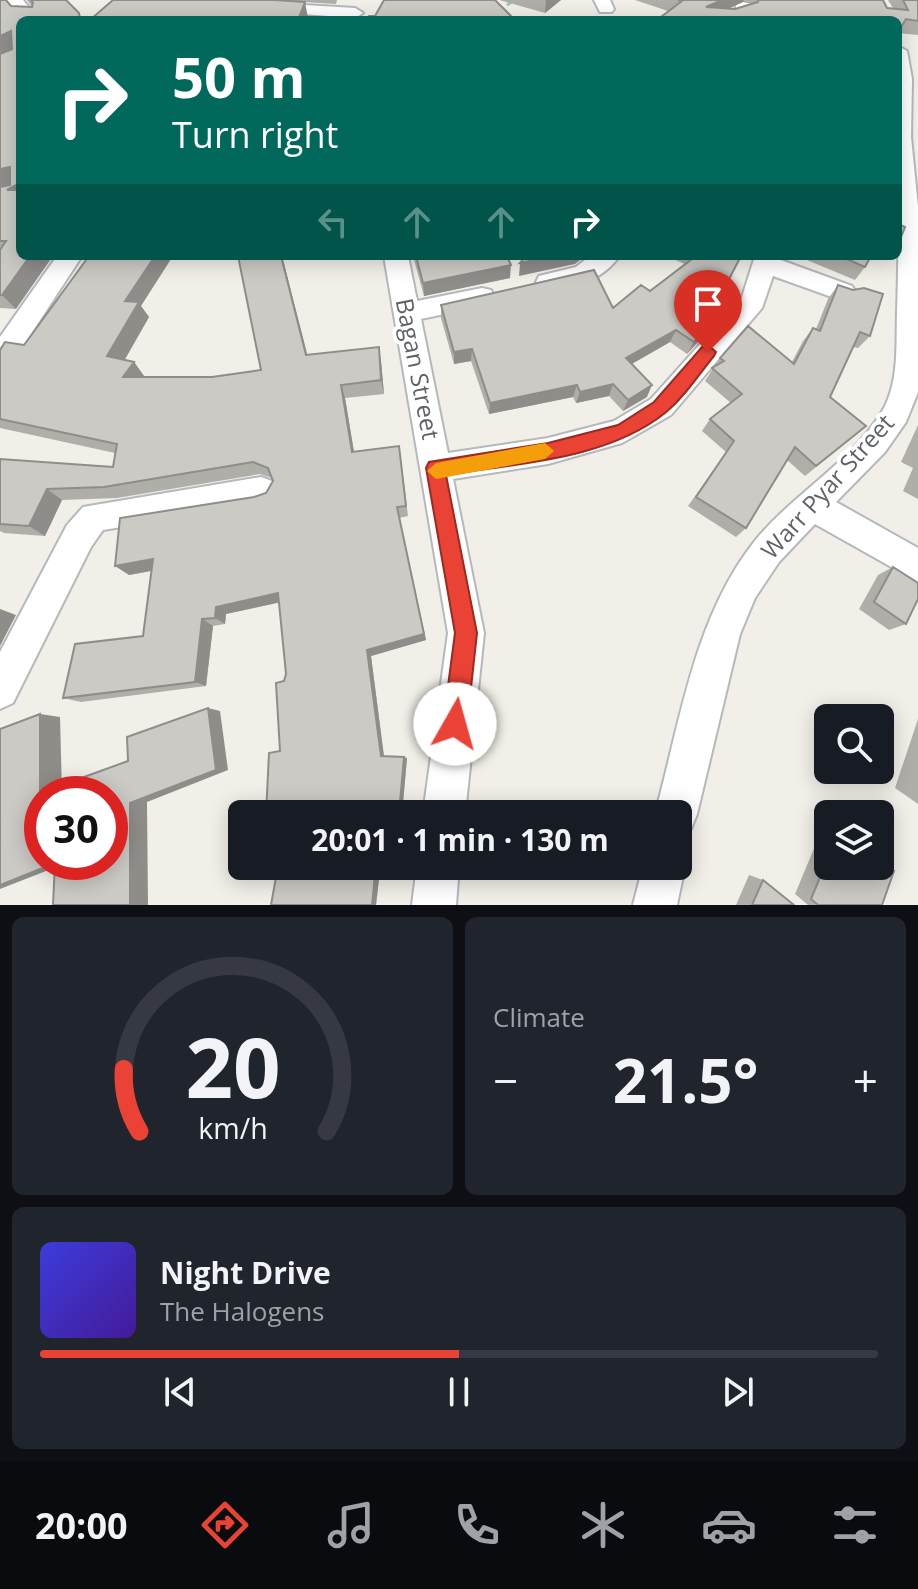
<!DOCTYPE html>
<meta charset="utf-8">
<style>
body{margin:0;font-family:"Open Sans",sans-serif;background:#20242c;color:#f1f3f6;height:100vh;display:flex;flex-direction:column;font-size:30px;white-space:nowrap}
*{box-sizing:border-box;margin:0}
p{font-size:26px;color:#9ea1a6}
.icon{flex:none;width:44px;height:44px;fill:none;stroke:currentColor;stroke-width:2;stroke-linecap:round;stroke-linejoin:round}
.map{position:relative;height:905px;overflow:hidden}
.drawer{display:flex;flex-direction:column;gap:12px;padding:12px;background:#0d0f14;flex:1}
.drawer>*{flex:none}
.banner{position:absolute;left:16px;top:16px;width:886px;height:244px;border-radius:12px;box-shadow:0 4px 20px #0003;background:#00695c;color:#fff;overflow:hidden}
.tools{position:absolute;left:814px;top:704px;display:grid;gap:16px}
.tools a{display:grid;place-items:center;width:80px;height:80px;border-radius:12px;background:#171b24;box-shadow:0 4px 20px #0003;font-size:40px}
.speed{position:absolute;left:24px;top:776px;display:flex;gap:16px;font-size:40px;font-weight:700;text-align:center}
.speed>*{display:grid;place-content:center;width:104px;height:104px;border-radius:50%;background:#171b24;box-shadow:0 4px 20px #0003;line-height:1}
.speed .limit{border:12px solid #d22;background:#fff;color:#111}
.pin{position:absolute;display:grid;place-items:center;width:68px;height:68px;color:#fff;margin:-82px -34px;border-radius:50% 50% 50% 0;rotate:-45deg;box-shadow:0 0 8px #0007}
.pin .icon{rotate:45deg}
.me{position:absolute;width:88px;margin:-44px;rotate:7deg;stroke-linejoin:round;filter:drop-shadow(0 0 6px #0008)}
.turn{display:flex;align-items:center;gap:28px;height:168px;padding:0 24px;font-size:36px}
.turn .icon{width:104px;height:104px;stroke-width:2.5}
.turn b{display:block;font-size:56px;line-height:68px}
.lanes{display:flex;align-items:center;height:76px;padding:0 24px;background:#0003;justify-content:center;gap:40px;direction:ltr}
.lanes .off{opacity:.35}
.big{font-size:60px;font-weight:700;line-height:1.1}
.drawer .tile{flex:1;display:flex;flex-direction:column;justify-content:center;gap:12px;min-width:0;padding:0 28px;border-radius:12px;background:#20242c}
.drawer .dial{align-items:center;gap:0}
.dial svg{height:208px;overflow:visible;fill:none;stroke:#363941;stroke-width:7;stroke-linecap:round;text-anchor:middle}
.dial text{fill:#f1f3f6;stroke:none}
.song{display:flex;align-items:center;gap:24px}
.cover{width:96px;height:96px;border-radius:12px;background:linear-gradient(135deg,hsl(240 70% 55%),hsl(260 70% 35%))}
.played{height:8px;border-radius:4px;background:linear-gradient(90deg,#ea4335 50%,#363941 50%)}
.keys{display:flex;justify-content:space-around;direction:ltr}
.heat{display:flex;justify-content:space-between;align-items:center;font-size:44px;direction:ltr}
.drawer .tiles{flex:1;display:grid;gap:12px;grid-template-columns:1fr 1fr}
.tile:last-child{grid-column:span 2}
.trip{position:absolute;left:228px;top:800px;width:464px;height:80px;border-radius:12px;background:#171b24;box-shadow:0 4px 20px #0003;font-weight:700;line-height:80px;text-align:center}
.dock{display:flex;height:128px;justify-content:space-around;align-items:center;background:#090b0e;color:#9ea1a6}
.dock .icon{width:56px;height:56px}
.dock .on{color:#ea4335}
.dock b{font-size:36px;color:#f1f3f6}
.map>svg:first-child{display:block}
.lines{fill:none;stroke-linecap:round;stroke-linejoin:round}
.minor-casing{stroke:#b5b8bc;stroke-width:4}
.path{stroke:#9cc7a9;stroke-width:3;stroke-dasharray:5 2;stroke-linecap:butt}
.minor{fill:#fff;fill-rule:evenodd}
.wall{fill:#afaea9;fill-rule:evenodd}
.shaded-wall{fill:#8f8d8a}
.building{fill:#cccac5;stroke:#8f8d8a;stroke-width:2;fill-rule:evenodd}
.route{fill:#ea4335;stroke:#982c22;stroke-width:2}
.slow{fill:#f59e0b}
.labels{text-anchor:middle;stroke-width:8;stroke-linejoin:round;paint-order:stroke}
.street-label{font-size:24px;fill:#5f6368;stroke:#fff}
</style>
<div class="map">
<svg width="918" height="905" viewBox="0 0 918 905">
<rect width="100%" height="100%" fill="#f1efe8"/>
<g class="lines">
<defs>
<path id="minor" d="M6 0H23L39 20H22Z
M594 0H610L614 9 612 12H600Z
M734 0H750L753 13 761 20 739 19Z
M269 3 355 8 363 13 355 18 263 11V5Z
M898 46 907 51 912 79 911 137 918 207V392L906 422 885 452 836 502 918 548V582L815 524 779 562 755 598 740 634 697 814 691 829 678 834V814H655C680 723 694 618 754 542 790 496 855 460 884 408 899 380 896 344 897 313 900 224 898 135 898 46Z
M57 256H82L10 366 0 369V337Z
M384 256H408L417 301 482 288 491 290 495 297 491 304 421 319 448 453 548 438 614 421 651 399 742 297 755 256H779L778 259 852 286 856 292 852 298 843 301 773 276 762 308 671 415 622 443 548 464 453 479 484 633 465 814H423L448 633Z
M590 256H619C606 278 564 296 539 288L536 282 539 276 576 267Z
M261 477 272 481 277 491 272 501 261 505 103 530 91 547 13 703 0 709V652L67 525 83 507Z
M678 850 685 866 677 905H633L643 866H678Z
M417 866H459L456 905H412Z"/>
</defs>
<use href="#minor" class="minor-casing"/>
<path class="path" d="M507 5 515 0"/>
<use href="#minor" class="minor"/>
</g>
<path class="wall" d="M0 0 11 6 32 7 27 0H66L79 13 83 20H20L16 309 0 308Z
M113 0H337L336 4 288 1 308 18Z
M499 0H561L545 13Z
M635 0H883L887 8H893L888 0H918V35L668 11ZM743 2 752 4 735 9H728Z
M222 256H282L307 355 381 361 384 394 345 398 354 452 401 458 408 516 399 518 426 640 371 656 384 756 407 758 402 814H266L280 751 284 681 286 674 279 602 226 614 225 624 213 626 206 686 81 702 63 698 143 636 152 571 129 575 254 497 266 493 273 481 272 478 260 474 117 498 62 500 45 536 4 533 0 531V459L113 467 115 453 0 428V350L24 345 141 306 149 317 124 360 134 362 144 376V377H212L261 370 239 257 224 260Z
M413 256H507L510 278 424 296Z
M665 256H741L721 293 725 312 687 354 670 342 632 364 647 397 623 411 609 396 576 403 573 397 489 414 471 361 454 364 441 318V305L613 308 650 291 685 264Z
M809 256H871L865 267 855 280 807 260Z
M838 285 870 336 858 348 853 347 830 397 853 437 805 476 787 460 746 528 736 537 688 506 726 452 702 431 710 419 731 403 705 381 720 358 792 362 803 341 813 328 816 329 828 299Z
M918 425V499L903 491 913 468 901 462Z
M893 567 906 624 889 630 859 609 878 575Z
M918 719V804L895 788Z
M823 827 828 828V866L882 905H808L795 894Z
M278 866 380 870 376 905Z
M749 875 763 880 794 905H736Z"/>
<path class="shaded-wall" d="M546 0H561L545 13Z
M722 0H744L743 2 703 20 706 7Z
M305 2 308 18 307 20H298Z
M11 31 20 46 0 56V36Z
M10 167 20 183 0 188V169Z
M20 183V205L7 190Z
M30 256H53L16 309 2 295Z
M155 256H173L141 306 149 317 119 370 107 356 125 301Z
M222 256H242L224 260Z
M281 256H282L311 369 306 355Z
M553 256H585L575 264 519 276 520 263Z
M511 265 510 278 424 296 423 283Z
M729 279 722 292 709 303 716 290Z
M732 299 725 312 687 354 694 342Z
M676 330 670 342 621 370 626 358Z
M379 347 381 361 384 394 381 380Z
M472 349 471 361 454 364V352Z
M134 362 144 376 134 390 123 377Z
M613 384 609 396 576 403 580 392Z
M341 385 345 398 356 464 352 452Z
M577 385 573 397 489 414 490 403Z
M652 385 647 397 623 411 628 400Z
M47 489 62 500 45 536 29 526Z
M397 507 426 640 371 656 384 757 381 756 367 650Z
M153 559 165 568 129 575 115 566Z
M278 593 286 601 226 614 225 624 215 618 216 607Z
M0 609 16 615 0 646Z
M202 619 213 626 206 686 195 682Z
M208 708 220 711 228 770 147 802 148 905H130V803Z
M40 714 60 717 62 792 40 793Z
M404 757 407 758 402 814H399Z
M69 862 0 889V885L55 863Z
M345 866H351V869L345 873Z
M380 870 376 905H372L375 875Z"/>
<path class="building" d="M0 0H6L11 6 32 7 33 3 31 0H66L79 13 80 20H20V183L7 190H20V256H30L2 295H0V250L6 241H0V187L10 185V167L0 169V54L12 49 11 31 0 36Z
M113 0H274L305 2 298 20H90Z
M384 0H495L515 20H368L369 16H375Z
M678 0H722L706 7 735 9 758 2V0H883L887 8 908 10 903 0H918V21L906 19 898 32V20H657L682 1Z
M898 224 905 227 898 245Z
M89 256H155L125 301 139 302 107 356 134 362 123 377H212L261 370 238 256H281L306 355 379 347 381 380 341 385 352 452 399 446 406 506 397 507 424 634 367 650 381 756 404 757 399 814H266L269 753 280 751 276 683 284 681 286 674 278 593 216 607 215 618 202 619 195 682 63 698 75 644 143 636 153 559 115 566 120 518 254 497 266 493 273 481 268 468 253 462 104 487 47 489 29 526 0 524V459L113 467 117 444 0 419V350L5 342 24 345Z
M416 256H507L511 265 423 283Z
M526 256H553L520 263Z
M696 256H741L729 279 716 290 732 299 694 342 676 330 626 358 652 385 628 400 613 384 580 392 577 385 490 403 472 349 454 352 441 305 594 270 613 308 641 285 650 291Z
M840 256H871L865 267Z
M838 285 853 290 864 288 883 294 870 336 860 332 830 397 866 426 816 466 795 447 746 528 696 497 734 441 710 419 742 394 712 368 724 361 720 358 748 326 794 364 813 328 820 331Z
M893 567 918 583V599L906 624 874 602Z
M208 708 216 770 130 803V905H53L55 863 0 885V729L40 714V793L128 761 127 737ZM42 794H110V862H42Z
M828 858V866H880V861L894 871 882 905H818L811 899Z
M278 866H345V873L375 875 372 905H271Z
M763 880 794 905H752Z"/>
<path class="route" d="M708 345 716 352 714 356C699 374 684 398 665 413 606 460 518 463 446 475L477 633 467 724 463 732 455 735 447 732 443 724 455 633 426 468 429 462 548 443 618 425 654 402 702 347Z"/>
<path class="slow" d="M545 443 554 451 545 459 436 479 427 471 436 463Z"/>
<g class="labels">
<g class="street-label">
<text transform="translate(417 369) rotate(79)" y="8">Bagan Street</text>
<text transform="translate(828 487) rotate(-48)" y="8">Warr Pyar Street</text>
</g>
</g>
</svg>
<div class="tools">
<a><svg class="icon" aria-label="search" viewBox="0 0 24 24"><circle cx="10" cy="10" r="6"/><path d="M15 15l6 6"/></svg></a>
<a><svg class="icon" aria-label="layers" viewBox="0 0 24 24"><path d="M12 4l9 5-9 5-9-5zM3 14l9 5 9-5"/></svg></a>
</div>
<div class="speed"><div class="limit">30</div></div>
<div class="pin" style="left:708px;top:352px;background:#d93025"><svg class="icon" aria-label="arrive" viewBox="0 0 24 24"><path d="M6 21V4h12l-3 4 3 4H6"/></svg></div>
<svg class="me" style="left:455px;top:724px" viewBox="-20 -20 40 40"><circle r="19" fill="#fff"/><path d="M0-13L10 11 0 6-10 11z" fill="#ea4335"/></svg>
<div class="trip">20:01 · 1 min · 130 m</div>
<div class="banner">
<div class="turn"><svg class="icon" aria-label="right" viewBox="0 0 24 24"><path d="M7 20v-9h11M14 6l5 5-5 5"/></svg><div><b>50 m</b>Turn right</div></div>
<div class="lanes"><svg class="icon off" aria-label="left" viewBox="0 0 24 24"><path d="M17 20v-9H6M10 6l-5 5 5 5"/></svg><svg class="icon off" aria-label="ahead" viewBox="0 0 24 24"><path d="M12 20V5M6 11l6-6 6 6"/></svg><svg class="icon off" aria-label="ahead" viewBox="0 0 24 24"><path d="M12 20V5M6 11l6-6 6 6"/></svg><svg class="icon" aria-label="right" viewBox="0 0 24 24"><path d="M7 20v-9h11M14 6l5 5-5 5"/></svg></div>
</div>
</div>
<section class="drawer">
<div class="tiles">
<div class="tile dial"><svg viewBox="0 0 100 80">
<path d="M14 69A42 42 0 1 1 86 69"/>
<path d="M14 69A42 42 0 0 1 8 45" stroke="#ea4335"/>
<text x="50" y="56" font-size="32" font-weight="700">20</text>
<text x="50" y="72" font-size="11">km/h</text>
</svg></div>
<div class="tile"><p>Climate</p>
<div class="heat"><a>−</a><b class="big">21.5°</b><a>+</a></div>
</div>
<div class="tile">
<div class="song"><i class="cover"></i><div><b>Night Drive</b><p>The Halogens</p></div></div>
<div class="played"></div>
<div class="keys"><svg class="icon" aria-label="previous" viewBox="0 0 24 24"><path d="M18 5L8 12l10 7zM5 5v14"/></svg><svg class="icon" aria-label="pause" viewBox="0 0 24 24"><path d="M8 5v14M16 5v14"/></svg><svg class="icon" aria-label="next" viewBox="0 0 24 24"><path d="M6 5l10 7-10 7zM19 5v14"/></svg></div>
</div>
</div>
</section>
<nav class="dock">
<b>20:00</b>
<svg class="icon on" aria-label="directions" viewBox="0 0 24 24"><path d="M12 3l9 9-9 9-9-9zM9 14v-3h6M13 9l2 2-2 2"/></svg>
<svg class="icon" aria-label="music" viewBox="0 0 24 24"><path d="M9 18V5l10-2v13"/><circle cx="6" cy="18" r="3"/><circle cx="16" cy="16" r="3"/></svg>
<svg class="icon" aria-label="phone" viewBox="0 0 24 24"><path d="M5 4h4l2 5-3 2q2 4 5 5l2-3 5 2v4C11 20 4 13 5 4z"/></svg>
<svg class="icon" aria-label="climate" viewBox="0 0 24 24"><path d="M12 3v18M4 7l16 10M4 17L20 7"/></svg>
<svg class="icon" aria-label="car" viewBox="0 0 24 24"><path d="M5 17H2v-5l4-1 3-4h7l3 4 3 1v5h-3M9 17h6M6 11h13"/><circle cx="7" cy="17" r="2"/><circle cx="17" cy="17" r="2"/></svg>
<svg class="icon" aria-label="filters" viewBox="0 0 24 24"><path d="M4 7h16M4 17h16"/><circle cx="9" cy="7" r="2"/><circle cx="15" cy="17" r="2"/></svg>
</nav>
